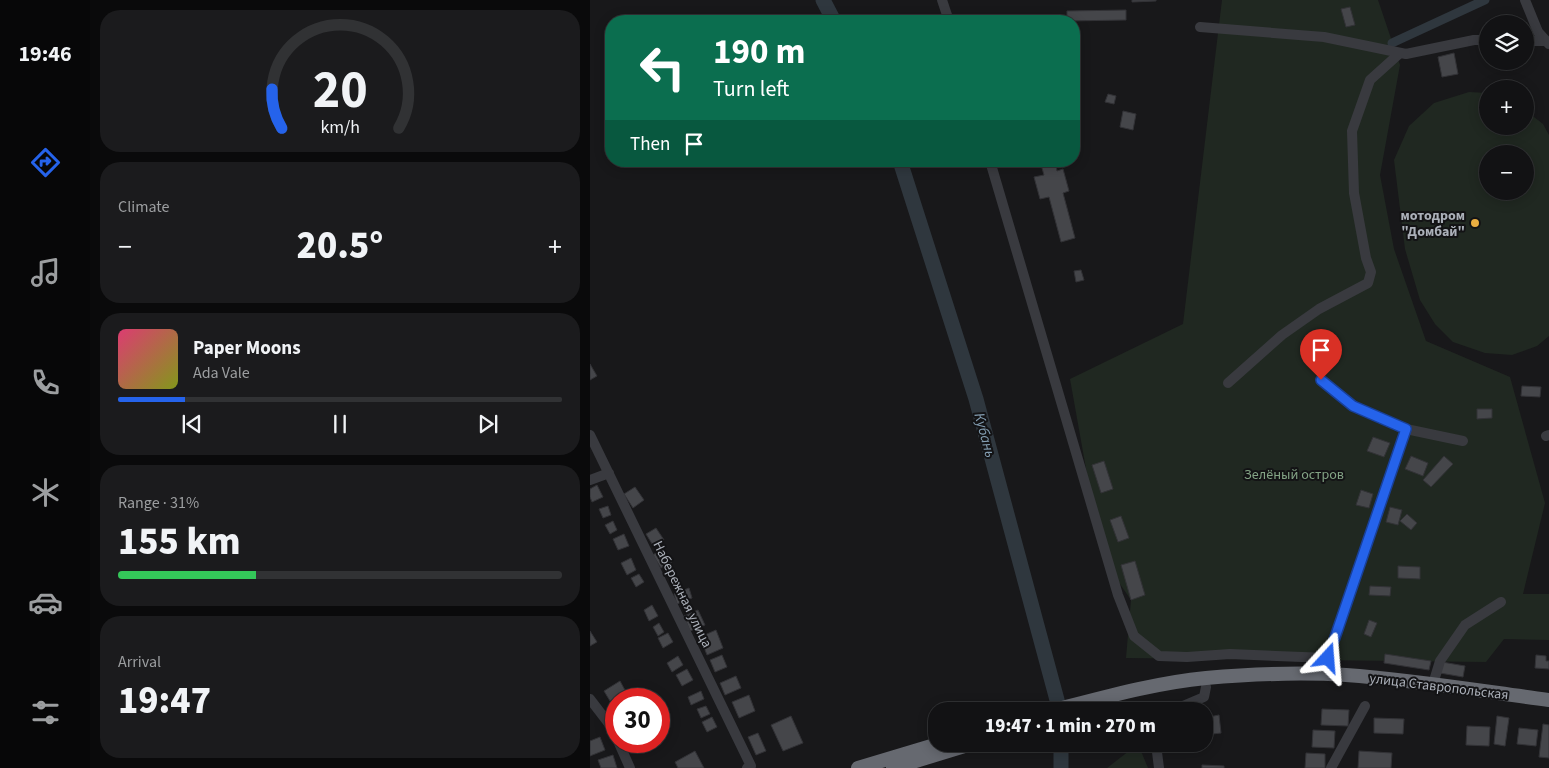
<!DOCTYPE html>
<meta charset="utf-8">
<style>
body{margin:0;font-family:"Source Sans 3",sans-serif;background:#1b1b1d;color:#f1f3f6;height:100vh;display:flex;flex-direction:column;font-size:19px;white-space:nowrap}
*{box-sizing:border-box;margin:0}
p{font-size:16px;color:#9c9ea0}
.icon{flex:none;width:28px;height:28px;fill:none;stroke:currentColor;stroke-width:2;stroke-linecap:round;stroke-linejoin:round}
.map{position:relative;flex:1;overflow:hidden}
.sheet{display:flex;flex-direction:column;gap:10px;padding:10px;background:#0a0a0b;width:500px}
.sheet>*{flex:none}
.guide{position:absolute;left:15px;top:15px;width:475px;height:152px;border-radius:20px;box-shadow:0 2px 12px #0003,0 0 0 1px #313234;background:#0b6e4f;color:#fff;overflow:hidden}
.tools{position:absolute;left:889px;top:15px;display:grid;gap:10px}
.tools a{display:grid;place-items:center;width:55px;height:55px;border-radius:50%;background:#121214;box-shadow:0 2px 12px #0003,0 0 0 1px #313234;font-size:25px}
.speed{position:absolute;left:15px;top:688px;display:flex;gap:10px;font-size:25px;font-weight:700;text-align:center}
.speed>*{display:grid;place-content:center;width:65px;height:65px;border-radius:50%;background:#121214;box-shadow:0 2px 12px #0003,0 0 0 1px #313234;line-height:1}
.speed .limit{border:8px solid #d22;background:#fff;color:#111}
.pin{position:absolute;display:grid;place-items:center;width:42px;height:42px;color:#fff;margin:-51px -21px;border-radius:50% 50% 50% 0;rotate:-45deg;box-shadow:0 0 5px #0007}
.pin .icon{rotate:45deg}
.me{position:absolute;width:55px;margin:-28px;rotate:19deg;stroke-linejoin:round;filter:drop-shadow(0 0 4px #0008)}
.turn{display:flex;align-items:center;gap:18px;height:105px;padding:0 25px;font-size:22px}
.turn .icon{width:65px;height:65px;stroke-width:2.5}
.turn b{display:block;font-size:35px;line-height:42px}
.then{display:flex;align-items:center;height:48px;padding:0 25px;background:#0003;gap:10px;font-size:19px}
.big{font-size:38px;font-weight:800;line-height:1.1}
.sheet .tile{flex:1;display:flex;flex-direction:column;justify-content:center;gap:8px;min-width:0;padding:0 18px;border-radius:20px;background:#1b1b1d}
.sheet .dial{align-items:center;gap:0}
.dial svg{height:130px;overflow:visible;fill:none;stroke:#313234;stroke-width:7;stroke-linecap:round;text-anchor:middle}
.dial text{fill:#f1f3f6;stroke:none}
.song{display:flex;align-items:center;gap:15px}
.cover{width:60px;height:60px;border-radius:8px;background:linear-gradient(135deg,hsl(340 70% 55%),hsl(70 70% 35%))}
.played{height:5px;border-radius:2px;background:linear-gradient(90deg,#2563eb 15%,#313234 15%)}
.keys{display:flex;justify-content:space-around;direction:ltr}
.heat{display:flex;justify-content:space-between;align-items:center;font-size:28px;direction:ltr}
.charge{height:8px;border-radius:4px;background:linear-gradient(90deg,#34c759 31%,#313234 0)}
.trip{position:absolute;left:338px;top:702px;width:285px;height:50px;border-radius:20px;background:#121214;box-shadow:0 2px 12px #0003,0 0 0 1px #313234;font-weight:800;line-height:50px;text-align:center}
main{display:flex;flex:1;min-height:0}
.tab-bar{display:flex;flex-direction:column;width:90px;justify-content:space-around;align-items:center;background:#070708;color:#9c9ea0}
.tab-bar .icon{width:35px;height:35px}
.tab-bar .selected{color:#2563eb}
.tab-bar b{font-size:22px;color:#f1f3f6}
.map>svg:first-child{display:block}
.green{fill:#202821;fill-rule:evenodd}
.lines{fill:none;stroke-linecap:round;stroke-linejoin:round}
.canal{stroke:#2f373e;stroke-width:9}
.river{stroke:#2f373e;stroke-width:15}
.building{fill:#45464a;stroke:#323236}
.minor{stroke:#393a3f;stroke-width:10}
.highway{stroke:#666970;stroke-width:14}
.route-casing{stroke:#184099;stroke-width:12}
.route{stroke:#2563eb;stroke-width:9}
.poi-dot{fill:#eaae41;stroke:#131315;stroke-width:2}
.labels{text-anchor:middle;stroke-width:4;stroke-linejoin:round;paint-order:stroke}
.poi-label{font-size:14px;font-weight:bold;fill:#abb0b9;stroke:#131315;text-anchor:end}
.park-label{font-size:14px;fill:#83a385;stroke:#131315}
.street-label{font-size:14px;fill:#abb0b9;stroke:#131315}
.water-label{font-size:15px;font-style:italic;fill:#849eb2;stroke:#131315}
</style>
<main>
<nav class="tab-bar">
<b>19:46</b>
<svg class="icon selected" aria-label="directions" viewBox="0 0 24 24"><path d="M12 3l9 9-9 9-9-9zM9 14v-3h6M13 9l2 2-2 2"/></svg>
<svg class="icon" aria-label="music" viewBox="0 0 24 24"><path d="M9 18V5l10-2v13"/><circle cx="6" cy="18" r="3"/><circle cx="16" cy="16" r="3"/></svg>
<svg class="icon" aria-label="phone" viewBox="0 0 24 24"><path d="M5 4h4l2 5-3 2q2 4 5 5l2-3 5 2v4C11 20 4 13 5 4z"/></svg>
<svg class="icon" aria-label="climate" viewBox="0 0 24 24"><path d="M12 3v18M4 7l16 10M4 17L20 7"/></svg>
<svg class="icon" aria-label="car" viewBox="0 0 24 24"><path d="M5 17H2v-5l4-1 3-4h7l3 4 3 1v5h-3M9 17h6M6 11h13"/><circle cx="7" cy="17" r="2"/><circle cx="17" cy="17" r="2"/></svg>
<svg class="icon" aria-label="filters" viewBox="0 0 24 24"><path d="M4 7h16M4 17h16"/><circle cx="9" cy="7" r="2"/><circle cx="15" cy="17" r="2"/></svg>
</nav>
<section class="sheet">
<div class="tile dial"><svg viewBox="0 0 100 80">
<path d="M14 69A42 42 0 1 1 86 69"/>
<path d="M14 69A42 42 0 0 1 8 45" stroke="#2563eb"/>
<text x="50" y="56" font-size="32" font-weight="700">20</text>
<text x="50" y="72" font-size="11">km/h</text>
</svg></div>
<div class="tile"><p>Climate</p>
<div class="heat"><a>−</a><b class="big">20.5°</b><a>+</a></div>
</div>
<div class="tile">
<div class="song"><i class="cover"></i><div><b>Paper Moons</b><p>Ada Vale</p></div></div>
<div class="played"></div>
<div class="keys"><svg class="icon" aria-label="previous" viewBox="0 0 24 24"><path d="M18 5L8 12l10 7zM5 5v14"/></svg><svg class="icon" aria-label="pause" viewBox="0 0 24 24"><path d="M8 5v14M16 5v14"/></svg><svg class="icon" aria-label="next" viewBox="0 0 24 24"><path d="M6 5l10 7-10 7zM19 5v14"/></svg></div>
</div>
<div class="tile"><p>Range · 31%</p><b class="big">155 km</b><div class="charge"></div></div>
<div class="tile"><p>Arrival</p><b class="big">19:47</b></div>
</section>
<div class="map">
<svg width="959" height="768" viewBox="0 0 959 768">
<rect width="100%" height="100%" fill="#18181a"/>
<path class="green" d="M632 0H788L810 65 790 175 804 249 836 341 920 377 955 503 933 594H959V640L914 639 896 662 536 658 541 600 512 558 480 379 593 324Z
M879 92 897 93 898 126H935V110L953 124 959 135V336L947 346 922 355 895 353 863 342 845 324 830 300 815 249 804 160 819 126 844 103ZM898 154H935V191H898Z
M548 744 558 768H517Z"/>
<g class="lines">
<path class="canal" d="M802 43 895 0"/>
<path class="river" d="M233 0 244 21
M310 161 386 399 470 711
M471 744V768"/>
</g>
<path class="building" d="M542 0H566V1L542 2Z
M760 7 765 25 756 27 751 9Z
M536 10V20L477 21V11Z
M864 53 868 74 852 77 848 57Z
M518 94 526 96 524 104 515 102Z
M533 111 546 114 543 130 530 127Z
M450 161H465L467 171 473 169 479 191 473 193 485 238 471 242 459 197 450 199 444 177 454 175Z
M491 270 494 280 486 282 484 271Z
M0 364 7 376 0 380Z
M932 386 951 387 950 397 931 396Z
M887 409H902V418L887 419Z
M783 437 800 443 794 457 777 451Z
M821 456 838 463 833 476 815 469Z
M854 456 863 464 841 487 833 480Z
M514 461 523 489 511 493 502 465Z
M7 485 13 497 2 502 0 497V489Z
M45 487 54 500 43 508 34 494Z
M771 490 783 494 779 508 766 505Z
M18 506 21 515 13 518 9 509Z
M800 507 812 510 808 525 796 522Z
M817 514 827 523 821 530 810 521Z
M531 516 539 538 528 542 520 520Z
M23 521 27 530 20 534 15 525Z
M66 528 74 540 64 547 56 534Z
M34 534 39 546 28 550 23 539Z
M73 548 82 562 71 568 63 555Z
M41 558 46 570 37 575 31 563Z
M545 561 555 595 541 600 531 565Z
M808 566 830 567V579L808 578Z
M49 574 54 582 46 587 41 578Z
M780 586 801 587 800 596 779 595Z
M99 588 102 598 87 604 84 594Z
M62 605 68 616 59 621 54 610Z
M108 610 115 625 100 631 94 616Z
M779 620 787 623 781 637 774 634Z
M69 623 74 632 68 636 63 627Z
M126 630 133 648 117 655 110 637Z
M0 631 7 642 0 646Z
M78 633 83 642 73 648 68 638Z
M795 654 841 661 839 670 794 663Z
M132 655 137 667 125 672 120 660Z
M946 655 956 656V661H959V669L945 668Z
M88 656 93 665 82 672 77 663Z
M852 662 875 666 873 677 850 673Z
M97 669 103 680 92 686 86 675Z
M146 676 151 688 135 695 130 683Z
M30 681 36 692 20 701 14 691Z
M111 691 114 699 101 705 98 697Z
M159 695 165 711 149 718 142 702Z
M116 706 120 714 111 718 107 709Z
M732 709 759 710 758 726 731 725Z
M629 715 631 733 614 735V718Z
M201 716 213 743 193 751 181 725Z
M907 716 919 718 915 746 904 744Z
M122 717 127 727 117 732 112 722Z
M784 718 814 719 813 734 784 733Z
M953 724 959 725V758L949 757Z
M877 726 900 727 899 746 876 745Z
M929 728 948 730 946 746 927 744Z
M723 730 745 731 744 748 722 747Z
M168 733 176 751 166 755 158 737Z
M10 737 15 750 0 756V741Z
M105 751 114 768H88L85 762Z
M769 751 802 753 801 768H768Z
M716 753 735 754V768H715Z
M23 755 27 768H11L8 760Z
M612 765 634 766V768H612Z"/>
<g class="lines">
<path class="minor" d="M352 0 359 21
M935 0 948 32 959 44
M610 27 734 37 816 54 884 40H898
M935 41H956
M400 161 528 595 544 636 569 656 597 657 640 654 738 658 737 674
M731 380 763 406 816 429
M638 383 692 335 729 309 778 283 781 272 776 258 764 193 762 131 780 80 810 53
M0 435 161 766 157 768
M956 436 959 435
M0 480 19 473
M738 658 816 429 873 441
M843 684 850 661 875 625 911 602
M0 699 23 729 26 737
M581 711 614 697 616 687
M28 741 40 768
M566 744 569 768
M741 768 775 706"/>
<path class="highway" d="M461 711C512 698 564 683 616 678 663 674 710 672 756 675 824 680 891 691 959 700
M268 768 348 744
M303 768 381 744"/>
</g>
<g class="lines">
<defs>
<path id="route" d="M731 380 763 406 816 429 738 658"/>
</defs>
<use href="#route" class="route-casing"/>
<use href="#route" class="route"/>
</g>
<circle class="poi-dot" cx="885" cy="223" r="5"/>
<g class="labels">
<g class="poi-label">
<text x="875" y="220">мотодром<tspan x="875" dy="16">"Домбай"</tspan></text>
</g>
<g class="park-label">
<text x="704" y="479">Зелёный остров</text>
</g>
<g class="street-label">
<text transform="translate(93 594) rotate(64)" y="5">Набережная улица</text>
<text transform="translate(849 686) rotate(7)" y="5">улица Ставропольская</text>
</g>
<g class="water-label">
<text transform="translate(395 435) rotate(75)" y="5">Кубань</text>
</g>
</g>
</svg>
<div class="tools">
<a><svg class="icon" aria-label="layers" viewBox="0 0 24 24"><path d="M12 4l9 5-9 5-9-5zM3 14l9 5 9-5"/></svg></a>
<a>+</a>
<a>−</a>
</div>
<div class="speed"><div class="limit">30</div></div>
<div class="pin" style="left:731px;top:380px;background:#d93025"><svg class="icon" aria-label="arrive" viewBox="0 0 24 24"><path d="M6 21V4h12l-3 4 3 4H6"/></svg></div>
<svg class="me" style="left:738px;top:658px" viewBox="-20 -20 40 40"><path d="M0-17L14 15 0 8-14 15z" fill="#2563eb" stroke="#fff" stroke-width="4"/></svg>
<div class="trip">19:47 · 1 min · 270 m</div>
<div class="guide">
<div class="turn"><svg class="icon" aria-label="left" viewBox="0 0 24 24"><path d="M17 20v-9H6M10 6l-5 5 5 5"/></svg><div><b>190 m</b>Turn left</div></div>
<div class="then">Then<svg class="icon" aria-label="arrive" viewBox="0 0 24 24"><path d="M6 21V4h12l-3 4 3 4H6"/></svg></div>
</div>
</div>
</main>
